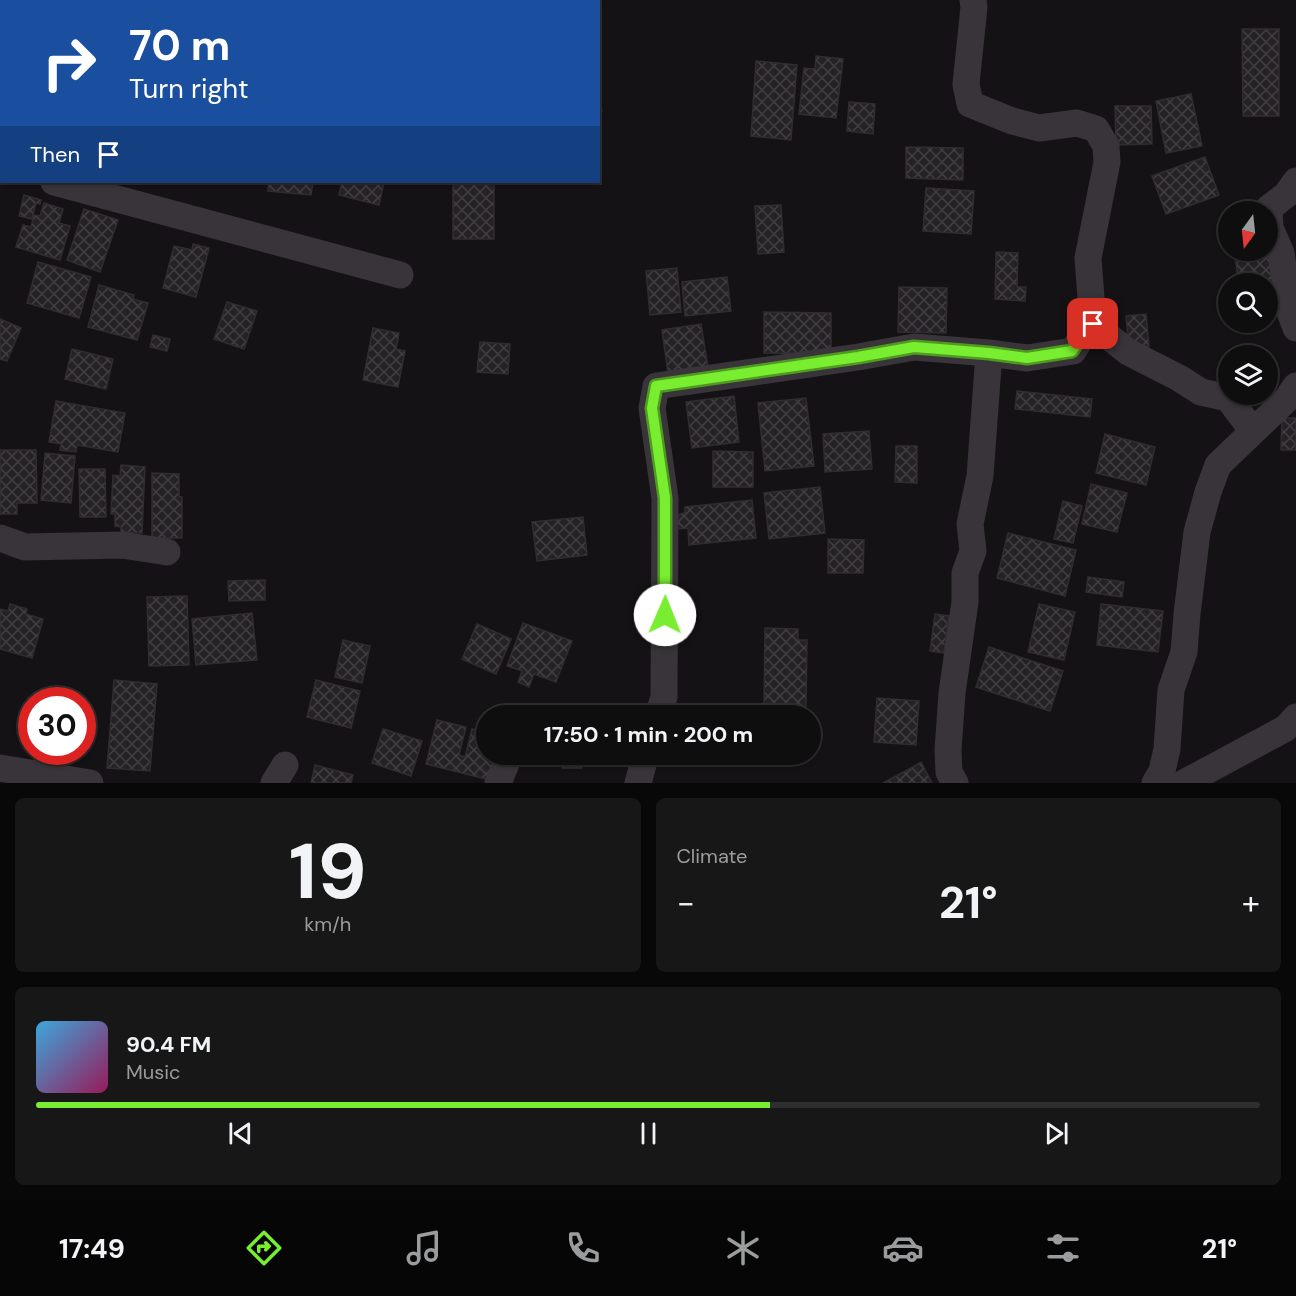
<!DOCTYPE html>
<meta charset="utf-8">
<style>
body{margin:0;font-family:"DM Sans",sans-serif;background:#181718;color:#f1f3f6;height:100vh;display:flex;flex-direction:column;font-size:22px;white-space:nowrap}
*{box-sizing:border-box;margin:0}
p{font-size:20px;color:#9b9c9e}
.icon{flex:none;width:33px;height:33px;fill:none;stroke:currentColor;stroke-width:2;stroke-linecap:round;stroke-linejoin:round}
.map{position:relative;height:783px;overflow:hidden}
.panel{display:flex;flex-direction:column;gap:15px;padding:15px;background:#080808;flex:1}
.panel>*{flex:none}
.hud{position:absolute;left:0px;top:0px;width:600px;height:183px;box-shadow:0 2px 4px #0004,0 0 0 2px #2f2e2f;background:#1a4fa0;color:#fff;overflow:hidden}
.needle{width:39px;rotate:195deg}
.fabs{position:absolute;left:1218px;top:201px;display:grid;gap:12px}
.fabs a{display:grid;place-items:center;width:60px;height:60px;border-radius:50%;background:#0f0e0f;box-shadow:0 2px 4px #0004,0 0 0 2px #2f2e2f;font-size:30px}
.speed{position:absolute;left:18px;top:687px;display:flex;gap:12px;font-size:30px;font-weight:700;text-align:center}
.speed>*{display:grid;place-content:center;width:78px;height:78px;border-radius:50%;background:#0f0e0f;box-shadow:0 2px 4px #0004,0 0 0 2px #2f2e2f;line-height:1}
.speed .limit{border:9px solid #d22;background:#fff;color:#111}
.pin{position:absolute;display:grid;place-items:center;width:51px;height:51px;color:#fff;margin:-26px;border-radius:12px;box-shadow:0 3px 9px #0006}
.me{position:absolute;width:66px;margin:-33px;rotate:1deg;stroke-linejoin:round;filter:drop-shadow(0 0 4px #0008)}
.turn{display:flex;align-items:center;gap:21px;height:126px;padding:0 30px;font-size:27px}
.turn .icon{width:78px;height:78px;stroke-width:2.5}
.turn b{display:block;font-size:42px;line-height:51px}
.then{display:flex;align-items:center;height:57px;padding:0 30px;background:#0003;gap:12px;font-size:22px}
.big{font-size:45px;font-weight:700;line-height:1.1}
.panel .tile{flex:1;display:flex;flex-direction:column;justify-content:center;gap:9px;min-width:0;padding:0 21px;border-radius:9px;background:#181718}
.panel .dial{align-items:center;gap:0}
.dial b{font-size:78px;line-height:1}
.song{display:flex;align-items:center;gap:18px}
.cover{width:72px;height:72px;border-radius:9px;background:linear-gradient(135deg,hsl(200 70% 55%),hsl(330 70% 35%))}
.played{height:6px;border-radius:3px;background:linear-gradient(90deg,#79ee30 60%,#2f2e2f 60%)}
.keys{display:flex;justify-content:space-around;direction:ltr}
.heat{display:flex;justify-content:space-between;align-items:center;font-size:33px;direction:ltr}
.panel .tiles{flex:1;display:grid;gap:15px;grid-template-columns:1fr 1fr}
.tile:last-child{grid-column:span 2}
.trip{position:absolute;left:476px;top:705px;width:345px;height:60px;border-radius:30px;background:#0f0e0f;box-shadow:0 2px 4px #0004,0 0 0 2px #2f2e2f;font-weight:700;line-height:60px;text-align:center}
.tab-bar{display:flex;height:96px;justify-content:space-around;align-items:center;background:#060606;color:#9b9c9e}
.tab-bar .icon{width:42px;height:42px}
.tab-bar .current{color:#79ee30}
.tab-bar b{font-size:27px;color:#f1f3f6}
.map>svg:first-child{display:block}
.building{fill:url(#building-cross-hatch);stroke:#302c30;stroke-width:1.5}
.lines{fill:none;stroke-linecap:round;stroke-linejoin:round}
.street{stroke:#383439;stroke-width:27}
.route-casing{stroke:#4f9b1f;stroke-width:15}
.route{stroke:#79ee30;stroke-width:10}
</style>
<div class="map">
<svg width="1296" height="783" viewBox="0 0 1296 783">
<defs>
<pattern id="building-cross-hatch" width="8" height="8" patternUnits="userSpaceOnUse" patternTransform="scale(1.5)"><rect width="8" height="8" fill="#252225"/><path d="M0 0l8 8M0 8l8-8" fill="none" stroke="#423f42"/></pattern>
</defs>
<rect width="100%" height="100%" fill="#141214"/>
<path class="building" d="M0 0H22L2 2V11Z
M378 0H420L378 2Z
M1242 29H1279V116H1243Z
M816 56 843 59 836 118 799 114 804 68 815 69Z
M756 61 797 65 791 140 751 136Z
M0 83H2V131L0 130Z
M598 87 602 112 598 113Z
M1191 94 1202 146 1166 153 1156 101Z
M849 102 875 104 873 134 847 131Z
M1115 106H1151L1152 144 1116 145Z
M906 147 963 148V180L906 178Z
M1205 157 1219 195 1166 214 1152 176Z
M269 182H313L311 195 268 191Z
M342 182H384L379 205 339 195Z
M453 182H494V239H453Z
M926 188 974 191 971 234 923 231Z
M24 195 41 200 40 204 36 203 32 219 19 216Z
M44 203 63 209 59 223 70 226 60 260 16 247 23 225 31 227 34 215 40 216Z
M781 205 784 252 758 254 755 206Z
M84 209 118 220 100 272 67 260Z
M193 244 209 248 196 297 163 288 174 246 192 250Z
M996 252 1018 253 1017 287H1026L1025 301 995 299Z
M1269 253 1275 299 1268 300V284H1239L1235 257Z
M38 262 91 277 79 318 27 303Z
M677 268 681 312 650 315 646 271Z
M727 277 731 311 685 316 682 282Z
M99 285 134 295 133 299 148 303 137 340 88 327Z
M899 287 947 288 946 333 898 332Z
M227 302 257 311 244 349 214 339Z
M764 312 831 313V354L764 353Z
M1146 314 1149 346 1129 348 1126 316Z
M0 319 21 328 7 361 0 359Z
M701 324 708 367 668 374 662 330Z
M373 328 399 333 396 349 405 351 398 387 363 380Z
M153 335 170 339 167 351 150 347Z
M480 342 510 344 508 374 477 372Z
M72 349 113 359 106 389 65 379Z
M1017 391 1092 399 1090 417 1015 409Z
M734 396 739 442 692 448 686 402Z
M806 398 814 466 765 471 758 403Z
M56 401 125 413 118 452 77 445 76 452 60 450 61 444 49 442Z
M1282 418H1296V450H1281Z
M869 431 872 469 825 472 823 434Z
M1105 434 1155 447 1146 485 1096 473Z
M896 446H917V483L895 482Z
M0 450H36L37 503H17V514H0Z
M713 451 753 452V487H713Z
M45 453 75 456 71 503 41 500Z
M121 465 145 467 142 533 121 532V527L115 526V514H111L113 475 120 476Z
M79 469H105L106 517H80Z
M152 473 179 474V497H182V538H152Z
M1091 484 1127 493 1117 532 1082 524Z
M820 487 825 533 769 539 764 493Z
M752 500 756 538 689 545 688 528 677 529 675 515 685 513V507Z
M1063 501 1082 506 1073 543 1054 539Z
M583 517 587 555 537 561 532 522Z
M1008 533 1076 550 1065 596 997 578Z
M828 539 864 540 863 573H828Z
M1088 577 1124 582 1122 597 1086 592Z
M265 580V600L229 601 228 581Z
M187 596 189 665 149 666 147 597Z
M10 604 27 609 26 614 43 619 32 658 0 649V609L8 611Z
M1039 604 1075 612 1064 660 1028 652Z
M1101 604 1163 611 1158 652 1097 645Z
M252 613 257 660 196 665 192 619Z
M935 614 949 616 944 653 930 651Z
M523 623 572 641 556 682 534 674 529 687 518 682 522 671 507 666Z
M477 624 511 639 496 674 462 659Z
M765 628 798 629V640H807L806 706 764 705Z
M343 640 370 646 362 683 335 677Z
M989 647 1063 671 1050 711 976 687Z
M114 680 157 684 150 771 107 768Z
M316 680 360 691 351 728 307 717Z
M877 698 919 701 916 745 874 742Z
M437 720 466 727 459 755 465 757 472 729 486 733V754H496L490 780 426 764Z
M383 729 422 741 411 776 372 763Z
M546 754H613V758H582V768H562L561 758H546Z
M921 762 932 783H883L913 767Z
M315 765 353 775 351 783H311Z"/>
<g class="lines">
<path class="street" d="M222 0 225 2
M0 165H2
M1296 181 1286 195 1269 208 1270 228 1281 253 1290 312 1296 328
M54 182 400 275
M1093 324 1128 352 1179 378 1201 392 1228 398 1253 431
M0 538 25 547 122 545 167 552
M658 716 664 697 665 498 652 408 656 386 858 357 914 347 989 353 1027 358 1073 351 1085 332 1093 324 1088 258 1107 162 1106 146 1096 129 1077 123 1039 128 1012 121 970 104 966 84 974 7 973 0
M0 768 90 783
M274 783 285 765
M498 783 510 754
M638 783 646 754
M955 783 949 772 948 750 952 693 965 602V573L973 551 970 524 980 476 989 353
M1155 783 1162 771 1167 749 1171 690 1184 652 1187 614 1197 532 1208 492 1218 465 1287 399 1296 386
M1184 783 1286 728 1296 717"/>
</g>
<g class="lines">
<defs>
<path id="route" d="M665 615V498L652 408 656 386 858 357 914 347 989 353 1027 358 1072 351 1085 332 1093 324"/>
</defs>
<use href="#route" class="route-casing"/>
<use href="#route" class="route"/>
</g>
</svg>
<div class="fabs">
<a><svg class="needle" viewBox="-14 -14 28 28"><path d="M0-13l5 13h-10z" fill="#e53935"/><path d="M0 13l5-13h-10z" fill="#9b9c9e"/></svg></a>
<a><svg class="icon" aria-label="search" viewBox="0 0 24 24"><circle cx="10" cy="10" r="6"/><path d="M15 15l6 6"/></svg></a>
<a><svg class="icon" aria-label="layers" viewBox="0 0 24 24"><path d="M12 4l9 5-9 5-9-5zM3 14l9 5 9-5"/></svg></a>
</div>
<div class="speed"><div class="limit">30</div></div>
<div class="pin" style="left:1093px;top:324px;background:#d93025"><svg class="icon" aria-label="arrive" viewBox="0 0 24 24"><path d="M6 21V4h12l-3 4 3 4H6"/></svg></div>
<svg class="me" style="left:665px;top:615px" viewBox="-20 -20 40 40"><circle r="19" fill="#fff"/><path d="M0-13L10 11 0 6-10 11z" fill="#79ee30"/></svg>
<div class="trip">17:50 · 1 min · 200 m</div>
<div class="hud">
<div class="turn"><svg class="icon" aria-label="right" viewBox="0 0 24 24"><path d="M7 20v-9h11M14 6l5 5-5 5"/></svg><div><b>70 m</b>Turn right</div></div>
<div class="then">Then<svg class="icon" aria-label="arrive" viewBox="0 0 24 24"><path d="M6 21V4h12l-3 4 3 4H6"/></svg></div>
</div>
</div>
<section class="panel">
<div class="tiles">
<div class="tile dial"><b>19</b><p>km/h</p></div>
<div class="tile"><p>Climate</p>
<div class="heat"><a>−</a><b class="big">21°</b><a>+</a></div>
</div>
<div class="tile">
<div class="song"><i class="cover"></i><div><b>90.4 FM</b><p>Music</p></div></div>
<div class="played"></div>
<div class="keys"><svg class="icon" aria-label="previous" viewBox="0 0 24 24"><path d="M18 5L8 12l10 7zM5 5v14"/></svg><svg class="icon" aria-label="pause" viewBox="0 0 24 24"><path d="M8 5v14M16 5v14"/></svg><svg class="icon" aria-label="next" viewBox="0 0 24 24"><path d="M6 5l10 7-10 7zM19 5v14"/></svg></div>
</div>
</div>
</section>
<nav class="tab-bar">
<b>17:49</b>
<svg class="icon current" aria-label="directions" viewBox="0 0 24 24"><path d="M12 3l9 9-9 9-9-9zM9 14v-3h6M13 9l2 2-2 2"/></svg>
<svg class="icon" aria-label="music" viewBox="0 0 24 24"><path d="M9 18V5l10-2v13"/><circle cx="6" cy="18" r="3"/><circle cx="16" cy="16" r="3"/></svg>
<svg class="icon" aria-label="phone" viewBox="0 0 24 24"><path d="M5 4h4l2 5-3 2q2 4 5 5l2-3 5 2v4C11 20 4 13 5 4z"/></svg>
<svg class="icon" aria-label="climate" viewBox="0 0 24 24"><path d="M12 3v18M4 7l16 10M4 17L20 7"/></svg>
<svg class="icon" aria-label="car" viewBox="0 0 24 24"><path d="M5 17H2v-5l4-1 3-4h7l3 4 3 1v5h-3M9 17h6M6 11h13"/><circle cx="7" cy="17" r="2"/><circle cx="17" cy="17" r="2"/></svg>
<svg class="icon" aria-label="filters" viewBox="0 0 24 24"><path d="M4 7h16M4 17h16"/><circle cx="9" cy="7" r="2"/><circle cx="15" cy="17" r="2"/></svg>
<b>21°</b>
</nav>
